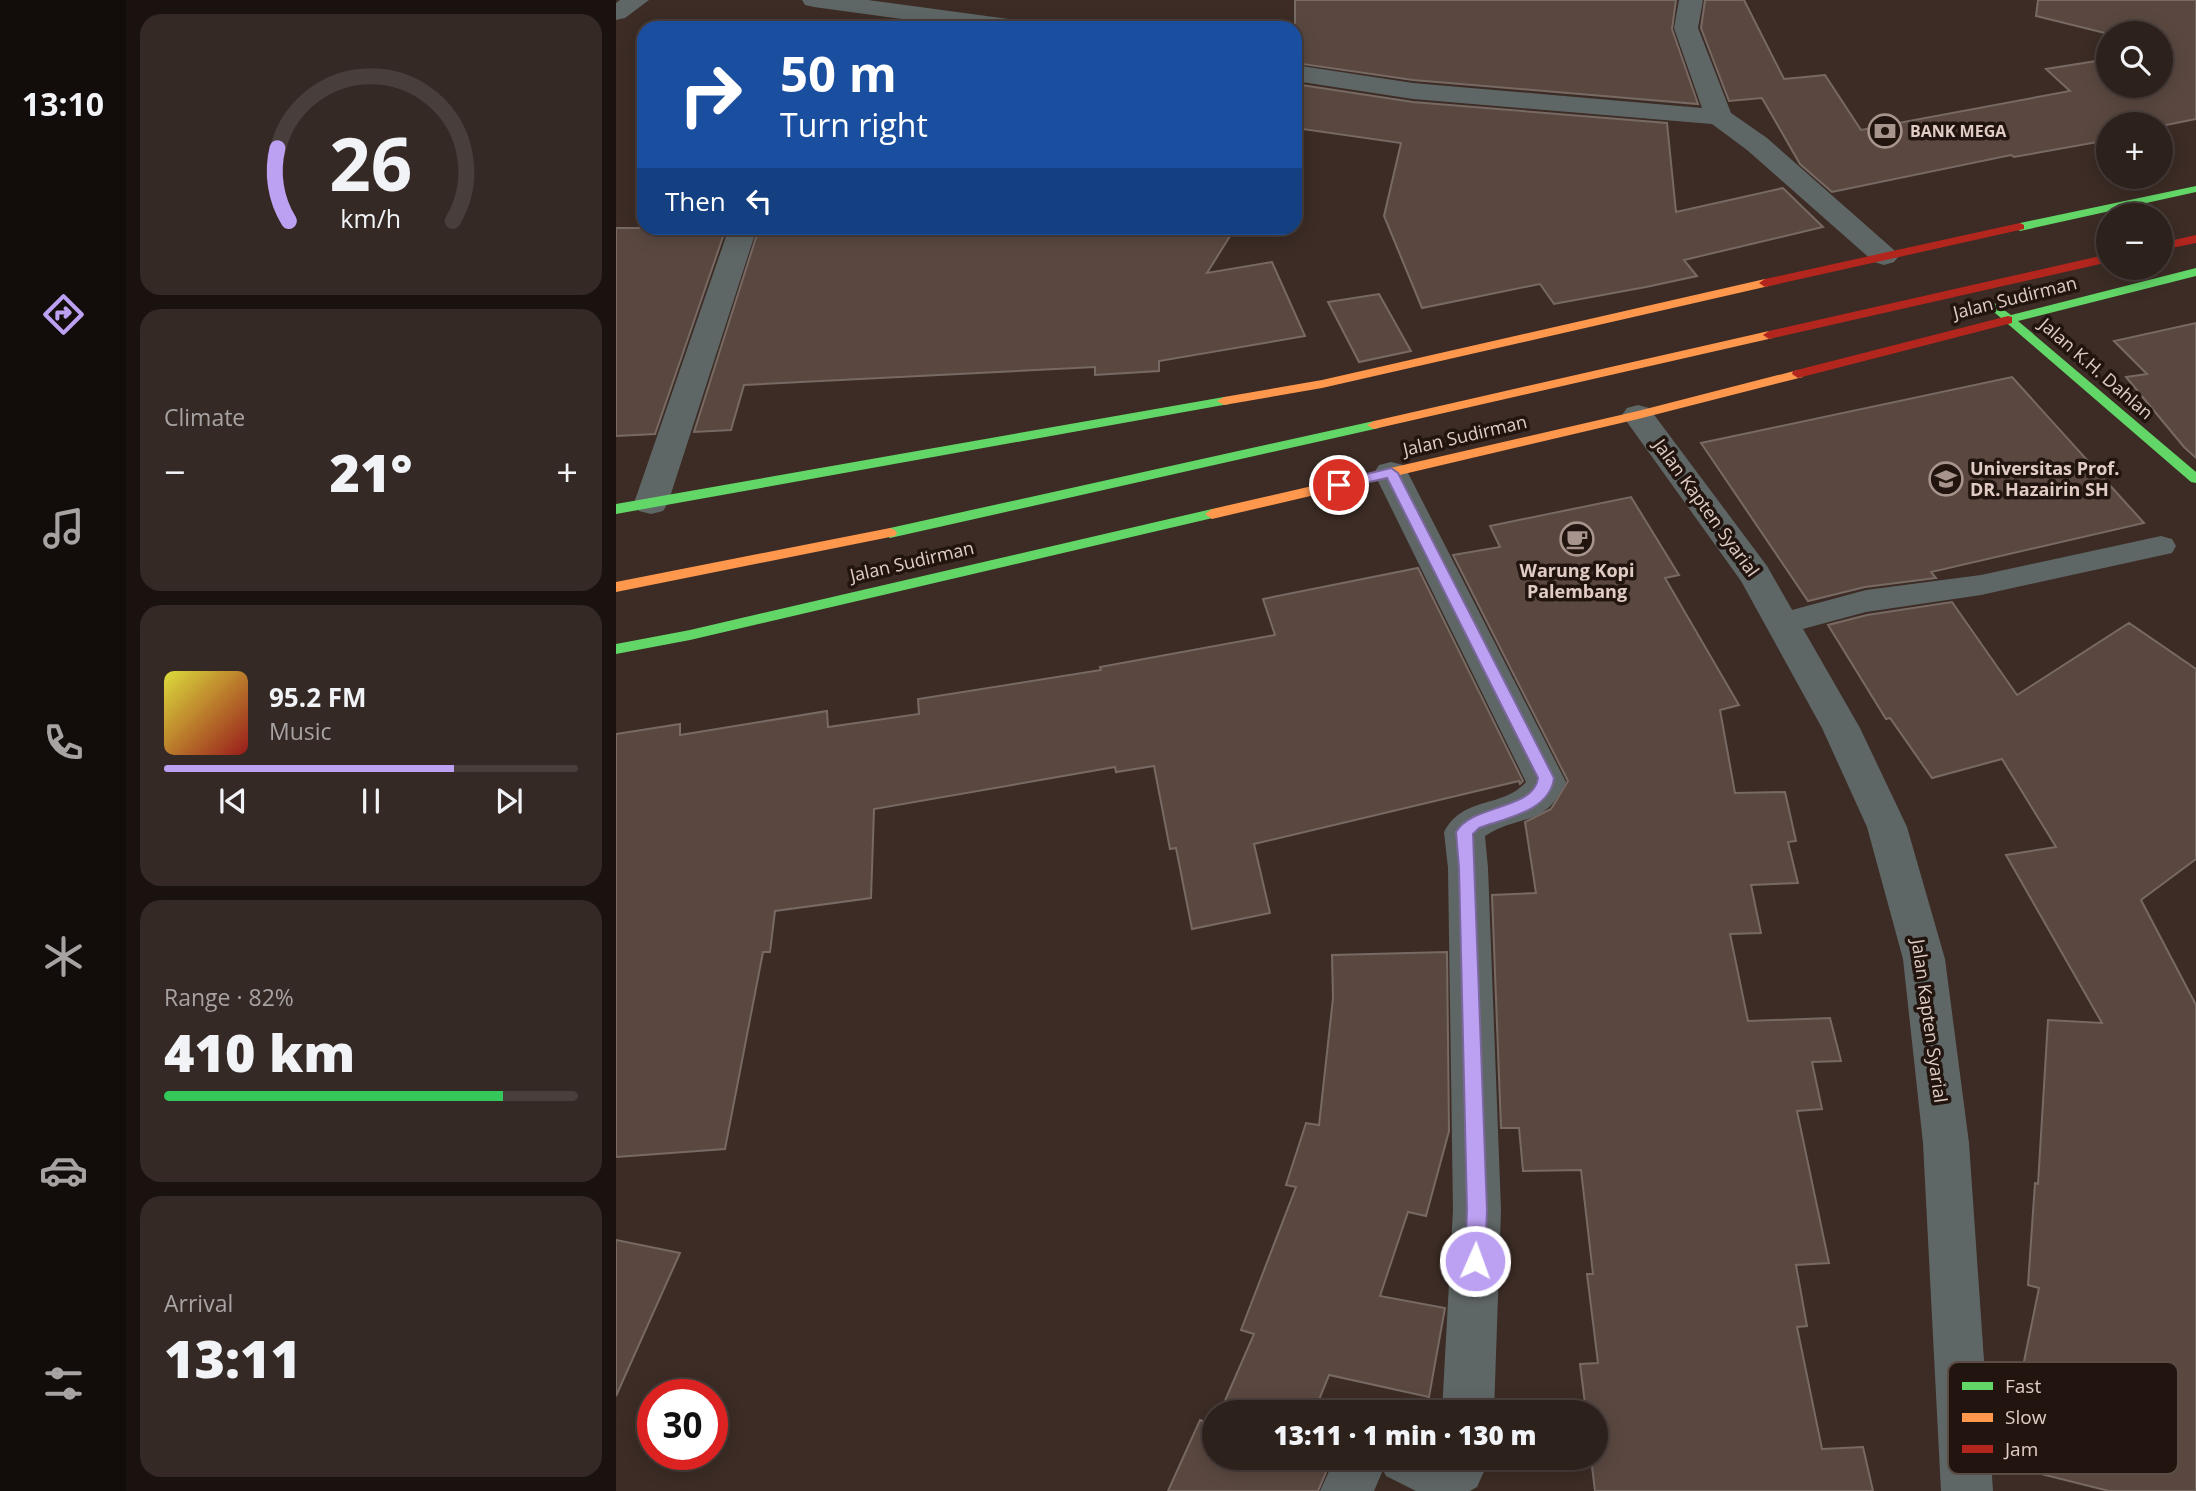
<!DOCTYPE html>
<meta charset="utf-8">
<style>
body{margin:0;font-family:"Open Sans",sans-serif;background:#352925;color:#f1f3f6;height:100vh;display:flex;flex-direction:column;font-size:26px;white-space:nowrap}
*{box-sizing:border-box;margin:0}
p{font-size:23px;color:#a7a3a3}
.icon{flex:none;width:38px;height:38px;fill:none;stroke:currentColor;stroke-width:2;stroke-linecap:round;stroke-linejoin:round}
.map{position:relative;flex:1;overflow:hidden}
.sheet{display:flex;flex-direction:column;gap:14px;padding:14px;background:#19120f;width:490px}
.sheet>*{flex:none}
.guide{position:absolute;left:21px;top:21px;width:665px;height:214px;border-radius:21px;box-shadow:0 4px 18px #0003,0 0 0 2px #483e3b;background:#1a4fa0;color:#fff;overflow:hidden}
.fabs{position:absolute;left:1480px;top:21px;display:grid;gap:14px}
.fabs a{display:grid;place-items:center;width:77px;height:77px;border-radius:50%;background:#2d211c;box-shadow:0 4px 18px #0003,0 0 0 2px #483e3b;font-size:35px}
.speed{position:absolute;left:21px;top:1379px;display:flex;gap:14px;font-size:35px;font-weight:700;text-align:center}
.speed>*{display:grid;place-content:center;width:91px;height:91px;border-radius:50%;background:#2d211c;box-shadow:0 4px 18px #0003,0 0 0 2px #483e3b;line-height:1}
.speed .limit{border:10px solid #d22;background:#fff;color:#111}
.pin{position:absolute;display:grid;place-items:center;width:60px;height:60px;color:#fff;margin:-30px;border:4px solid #fff;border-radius:50%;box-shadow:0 2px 7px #0007}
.me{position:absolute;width:77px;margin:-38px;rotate:2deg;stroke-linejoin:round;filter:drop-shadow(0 0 5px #0008)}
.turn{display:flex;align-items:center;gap:24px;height:147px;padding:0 28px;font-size:32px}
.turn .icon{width:91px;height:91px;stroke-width:2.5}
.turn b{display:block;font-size:49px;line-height:60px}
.then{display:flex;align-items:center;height:66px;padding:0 28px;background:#0003;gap:14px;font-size:26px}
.big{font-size:52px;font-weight:800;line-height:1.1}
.sheet .widget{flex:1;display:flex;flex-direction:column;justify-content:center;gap:10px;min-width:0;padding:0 24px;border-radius:21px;background:#352925}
.sheet .dial{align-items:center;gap:0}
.dial svg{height:182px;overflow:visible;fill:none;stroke:#483e3b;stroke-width:7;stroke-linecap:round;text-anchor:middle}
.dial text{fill:#f1f3f6;stroke:none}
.song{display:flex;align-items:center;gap:21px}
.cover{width:84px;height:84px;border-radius:10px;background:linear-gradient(135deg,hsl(60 70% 55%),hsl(0 70% 35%))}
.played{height:7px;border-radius:4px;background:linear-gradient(90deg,#bca0f2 70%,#483e3b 70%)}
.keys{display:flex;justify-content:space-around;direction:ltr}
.heat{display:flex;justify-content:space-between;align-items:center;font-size:38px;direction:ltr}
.charge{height:10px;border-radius:5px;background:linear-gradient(90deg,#34c759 82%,#483e3b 0)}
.trip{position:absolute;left:586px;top:1400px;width:406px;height:70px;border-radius:35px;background:#2d211c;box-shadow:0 4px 18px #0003,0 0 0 2px #483e3b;font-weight:800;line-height:70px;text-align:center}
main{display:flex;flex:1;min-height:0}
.menu{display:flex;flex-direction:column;width:126px;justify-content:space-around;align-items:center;background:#120d0b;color:#a7a3a3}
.menu .icon{width:49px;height:49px}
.menu .active{color:#bca0f2}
.menu b{font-size:32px;color:#f1f3f6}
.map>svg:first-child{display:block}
.building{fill:#5a4840;stroke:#776963;stroke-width:2}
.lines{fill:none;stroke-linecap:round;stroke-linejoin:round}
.lane{fill:#5f6766;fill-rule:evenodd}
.street{fill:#5f6766;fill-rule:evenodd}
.fast{fill:#63d668;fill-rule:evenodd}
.slow{fill:#ff974d;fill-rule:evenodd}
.jam{fill:#b3261e;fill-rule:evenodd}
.route{fill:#bca0f2;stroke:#7a689d;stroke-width:2}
.labels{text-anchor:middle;stroke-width:7;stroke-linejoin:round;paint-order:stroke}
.far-poi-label{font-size:16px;font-weight:bold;fill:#e0ccc5;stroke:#221510;text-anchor:start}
.street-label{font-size:18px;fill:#e0ccc5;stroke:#221510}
.poi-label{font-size:18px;font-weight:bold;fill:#e0ccc5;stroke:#221510;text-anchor:start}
.key{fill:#221510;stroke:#5b4c46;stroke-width:2}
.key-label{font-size:19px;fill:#e0ccc5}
</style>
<main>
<nav class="menu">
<b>13:10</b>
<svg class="icon active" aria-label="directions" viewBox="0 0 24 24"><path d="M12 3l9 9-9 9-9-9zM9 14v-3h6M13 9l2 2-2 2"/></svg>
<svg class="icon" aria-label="music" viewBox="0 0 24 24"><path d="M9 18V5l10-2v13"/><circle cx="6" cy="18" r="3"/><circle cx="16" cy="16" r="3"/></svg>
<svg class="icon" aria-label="phone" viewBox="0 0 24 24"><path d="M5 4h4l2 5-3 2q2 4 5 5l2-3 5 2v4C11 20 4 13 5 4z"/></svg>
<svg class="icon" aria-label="climate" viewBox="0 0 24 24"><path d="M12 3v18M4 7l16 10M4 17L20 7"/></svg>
<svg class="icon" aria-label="car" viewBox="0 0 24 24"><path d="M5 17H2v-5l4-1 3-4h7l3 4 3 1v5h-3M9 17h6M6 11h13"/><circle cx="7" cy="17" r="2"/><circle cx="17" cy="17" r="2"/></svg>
<svg class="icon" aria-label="filters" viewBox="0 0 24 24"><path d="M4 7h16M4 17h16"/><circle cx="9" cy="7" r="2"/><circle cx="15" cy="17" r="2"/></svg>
</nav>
<section class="sheet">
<div class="widget dial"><svg viewBox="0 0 100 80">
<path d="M14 69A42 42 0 1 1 86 69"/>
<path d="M14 69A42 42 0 0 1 9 37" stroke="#bca0f2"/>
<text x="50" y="56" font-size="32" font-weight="700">26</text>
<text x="50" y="72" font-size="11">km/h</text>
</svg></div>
<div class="widget"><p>Climate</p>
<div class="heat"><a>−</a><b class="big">21°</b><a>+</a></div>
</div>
<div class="widget">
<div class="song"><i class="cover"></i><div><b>95.2 FM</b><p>Music</p></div></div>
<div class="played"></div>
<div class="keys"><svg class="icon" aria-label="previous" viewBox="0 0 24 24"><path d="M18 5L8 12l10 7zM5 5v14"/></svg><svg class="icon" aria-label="pause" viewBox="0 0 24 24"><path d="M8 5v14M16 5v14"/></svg><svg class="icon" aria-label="next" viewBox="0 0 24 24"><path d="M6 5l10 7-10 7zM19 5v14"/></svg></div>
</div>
<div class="widget"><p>Range · 82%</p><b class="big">410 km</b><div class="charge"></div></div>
<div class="widget"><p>Arrival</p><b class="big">13:11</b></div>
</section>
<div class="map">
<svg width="1580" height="1491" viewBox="0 0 1580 1491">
<rect width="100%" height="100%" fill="#3c2c25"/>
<path class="building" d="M679 0H1060L1056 29 1082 104 797 80 679 63Z
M1089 0H1128L1168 79 1209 75 1245 130 1454 91 1430 69 1493 59V86H1545V50L1552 49 1545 47V33L1493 34 1420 16 1422 0H1580V119L1545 126 1493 124V140L1398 157 1395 155 1216 192 1184 164 1146 98 1113 101 1085 28Z
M679 84 797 102 1051 123 1060 212 1167 188 1207 227 1068 260 1081 276 1030 287 938 304 924 284 806 308 768 216 785 143 679 128Z
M0 228H110L39 434 0 436Z
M143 228H619L591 273 656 262 689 336 543 361V371L479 375V367L128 385 115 430 78 432Z
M763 294 795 351 743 362 712 302Z
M1580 323V458L1568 447 1510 377 1531 374 1498 341Z
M1396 377 1528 523 1315 572 1320 578 1249 587 1192 601 1085 443Z
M1015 497 1063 575 1049 578 1123 705 1104 710 1119 793 1169 792 1180 841 1172 842 1182 883 1135 885 1145 933 1114 934 1132 1021 1214 1018 1225 1061 1196 1062 1206 1109 1181 1111 1213 1263 1180 1265 1191 1326 1181 1327 1206 1449 1247 1447 1257 1491H979L975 1458H980V1412H970L964 1364 982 1363 971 1274H977L965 1170 907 1171 903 1128H885L876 895 920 893 909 822 935 809 952 781 837 555 884 547 874 526Z
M802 568 907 781 904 784 903 781 638 844 654 913 576 929 560 848 554 849 538 766 500 772 499 767 258 809 255 898 159 911 154 952H147L109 1149 0 1157V734L64 724V735L211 711 212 727 303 714 302 699 485 670 484 667 659 635 647 599Z
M1336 602 1401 695 1513 623 1580 669V859L1525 900 1580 1005V1491H1493L1405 1469 1410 1389 1403 1386 1423 1288 1412 1285 1419 1183 1422 1184 1432 1020 1486 1023 1390 855 1440 847 1386 759 1316 778 1274 718 1270 719 1212 625 1251 615Z
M831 952 833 1131 810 1216 792 1212 764 1296 829 1308 813 1397 713 1375 698 1412H604L638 1334 625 1330 680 1187 670 1185 690 1123 703 1125 717 998 716 955Z
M0 1240 64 1253 0 1396Z
M584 1420 598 1426V1458H690L714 1463 702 1491H552Z"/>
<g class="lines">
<path class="lane" d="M1545 536 1556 539 1560 546 1556 553 1365 595 1250 612 1168 634 1157 631 1152 623 1157 615 1250 590 1365 575Z"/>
<path class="street" d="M4 0H33L9 18 0 20V3Z
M186 0H252L407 21 416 23 419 28H352L198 7 189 5Z
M1063 0H1087L1082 28 1115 113 1151 138 1278 250 1283 256 1278 262 1268 265 1258 262 1131 150 1096 124 797 99 679 81V65L797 83 1086 108 1058 28Z
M113 228H141L52 503 47 511 35 514 23 511 18 503Z
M1022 405 1033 408 1151 566 1244 728 1291 827 1329 959 1353 1143 1377 1491H1325L1307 1143 1287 959 1251 827 1206 728 1125 581 1006 415 1011 408Z
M775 462 787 465 792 473 950 782C928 829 905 813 869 836L872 868 885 1210 878 1412H826L837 1210 832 868 828 832C848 795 886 809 910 782L758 473 763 465Z
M719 1458H874L861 1487 854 1491H800L770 1476 767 1470 758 1491H704Z"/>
<path class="fast" d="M1580 186V192L1404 231 1398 227 1404 223Z
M1580 268V276L1402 321 1580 472V483L1575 482 1371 306 1377 302 1395 315Z
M608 397 613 398V404L0 514V504Z
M758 421 765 425 763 428 274 538 267 533 274 528Z
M596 509 603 514 601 517 74 640 0 654V644L74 630Z"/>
<path class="slow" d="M1149 279 1155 283 1153 286 706 388 608 405 601 401 608 397 706 380Z
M1153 331 1157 332V338L758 429 751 425 758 421Z
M1182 370 1188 374 1187 377 1022 419 596 519 589 514 596 509 1022 411Z
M274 528 279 530 281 533 279 536 0 592V582Z"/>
<path class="jam" d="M1404 223 1408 225V229L1149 287 1143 283 1149 279Z
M1580 235V243L1545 250V243Z
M1493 254V262L1153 339 1147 335 1153 331Z
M1392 316 1396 317V323L1182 378 1176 374 1177 371Z"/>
</g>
<path class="route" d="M775 468 782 473 938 778C934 811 890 818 863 828L857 834 871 1210 869 1261 866 1267 859 1270 852 1267 849 1261 851 1210 843 868 840 832C856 804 918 810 922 778L771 478 723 489 716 485 718 482Z"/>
<defs>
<symbol id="bank-ring" viewBox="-11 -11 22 22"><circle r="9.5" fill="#221510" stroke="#a7948d" stroke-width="1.5"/><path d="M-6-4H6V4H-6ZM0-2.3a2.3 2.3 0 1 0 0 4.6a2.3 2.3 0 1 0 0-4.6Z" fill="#a7948d"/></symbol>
<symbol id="university-ring" viewBox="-11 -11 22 22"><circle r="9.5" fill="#221510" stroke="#a7948d" stroke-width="1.5"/><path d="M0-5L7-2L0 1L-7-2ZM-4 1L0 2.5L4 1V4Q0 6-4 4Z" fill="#a7948d"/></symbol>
<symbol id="cafe-ring" viewBox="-11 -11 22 22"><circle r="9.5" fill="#221510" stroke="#a7948d" stroke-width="1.5"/><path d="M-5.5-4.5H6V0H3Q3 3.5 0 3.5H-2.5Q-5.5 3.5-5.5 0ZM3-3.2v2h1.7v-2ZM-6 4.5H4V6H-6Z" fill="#a7948d"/></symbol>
</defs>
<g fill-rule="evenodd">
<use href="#bank-ring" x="1250" y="112" width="38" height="38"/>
<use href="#university-ring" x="1311" y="460" width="38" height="38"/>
<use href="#cafe-ring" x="942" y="520" width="38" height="38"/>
</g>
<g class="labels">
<g class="far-poi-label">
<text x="1294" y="137">BANK MEGA</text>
</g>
<g class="street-label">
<text transform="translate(1399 298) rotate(-14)" y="6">Jalan Sudirman</text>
<text transform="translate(1480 369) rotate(41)" y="6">Jalan K.H. Dahlan</text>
<text transform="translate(849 436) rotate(-13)" y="6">Jalan Sudirman</text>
<text transform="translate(1090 508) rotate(54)" y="6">Jalan Kapten Syarial</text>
<text transform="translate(296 562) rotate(-13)" y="6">Jalan Sudirman</text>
<text transform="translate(1313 1021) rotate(82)" y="6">Jalan Kapten Syarial</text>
</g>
<g class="poi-label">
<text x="1354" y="475">Universitas Prof.<tspan x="1354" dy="21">DR. Hazairin SH</tspan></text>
<text x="961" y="577" text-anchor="middle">Warung Kopi<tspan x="961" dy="21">Palembang</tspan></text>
</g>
</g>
<rect x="1332" y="1362" width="230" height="112" rx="10" class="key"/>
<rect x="1346" y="1382" width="31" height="8" fill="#63d668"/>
<rect x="1346" y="1413" width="31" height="9" fill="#ff974d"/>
<rect x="1346" y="1445" width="31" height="8" fill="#b3261e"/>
<g class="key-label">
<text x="1389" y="1393">Fast</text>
<text x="1389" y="1424">Slow</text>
<text x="1389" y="1456">Jam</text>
</g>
</svg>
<div class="fabs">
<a><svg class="icon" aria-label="search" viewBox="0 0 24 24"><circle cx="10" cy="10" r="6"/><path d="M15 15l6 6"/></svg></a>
<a>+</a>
<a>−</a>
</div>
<div class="speed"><div class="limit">30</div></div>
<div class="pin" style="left:723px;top:485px;background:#d93025"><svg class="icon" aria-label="arrive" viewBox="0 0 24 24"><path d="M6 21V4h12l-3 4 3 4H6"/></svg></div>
<svg class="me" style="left:859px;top:1261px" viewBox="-20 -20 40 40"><circle r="17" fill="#bca0f2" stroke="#fff" stroke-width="3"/><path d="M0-11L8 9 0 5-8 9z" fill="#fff"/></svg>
<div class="trip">13:11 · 1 min · 130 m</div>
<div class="guide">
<div class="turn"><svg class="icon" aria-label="right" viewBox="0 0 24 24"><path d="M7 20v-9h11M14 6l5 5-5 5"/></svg><div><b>50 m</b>Turn right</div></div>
<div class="then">Then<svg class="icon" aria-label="left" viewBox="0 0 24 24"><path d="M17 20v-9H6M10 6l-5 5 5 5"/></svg></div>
</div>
</div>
</main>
